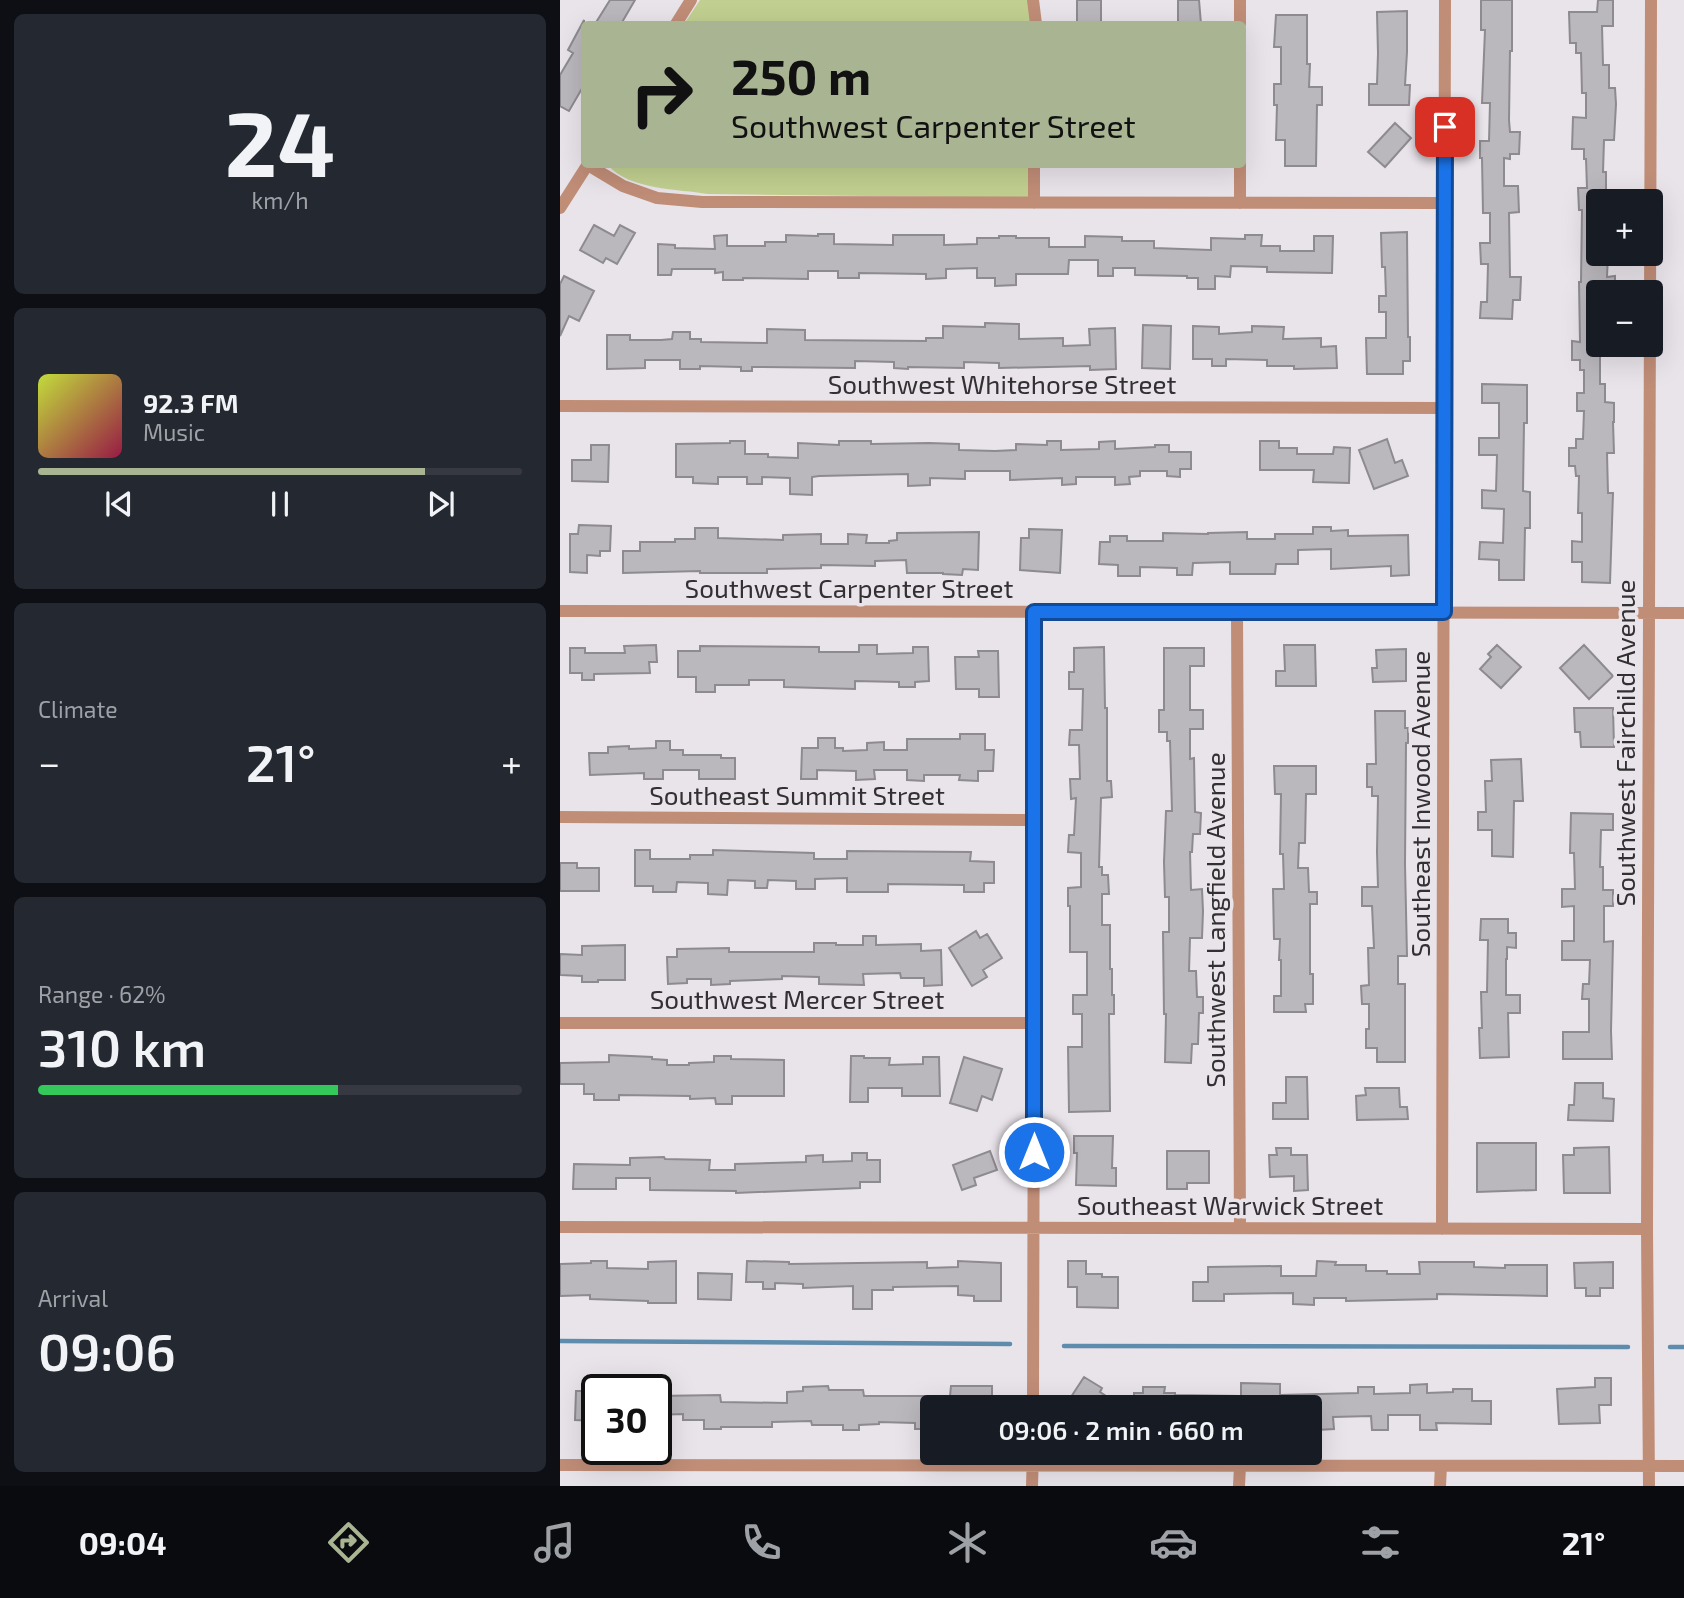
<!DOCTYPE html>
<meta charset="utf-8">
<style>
body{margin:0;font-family:"Exo 2",sans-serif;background:#242831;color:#f1f3f6;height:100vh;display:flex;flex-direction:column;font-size:26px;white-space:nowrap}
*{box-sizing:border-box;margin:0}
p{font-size:23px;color:#9ea1a6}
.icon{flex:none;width:38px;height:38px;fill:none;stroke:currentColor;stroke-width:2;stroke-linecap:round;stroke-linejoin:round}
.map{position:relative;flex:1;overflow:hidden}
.sheet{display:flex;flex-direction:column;gap:14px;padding:14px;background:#0d0f14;width:560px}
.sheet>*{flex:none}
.hud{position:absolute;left:21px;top:21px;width:665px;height:147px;border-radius:7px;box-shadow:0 7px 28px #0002;background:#a9b492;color:#111;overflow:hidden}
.tools{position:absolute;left:1026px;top:189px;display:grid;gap:14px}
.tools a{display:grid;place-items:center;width:77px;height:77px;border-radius:7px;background:#171b24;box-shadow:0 7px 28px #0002;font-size:35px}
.speed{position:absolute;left:21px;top:1374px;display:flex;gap:14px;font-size:35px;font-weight:700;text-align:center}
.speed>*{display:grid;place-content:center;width:91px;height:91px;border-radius:50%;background:#171b24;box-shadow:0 7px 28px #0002;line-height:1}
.speed .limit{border:4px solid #111;border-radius:10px;background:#fff;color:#111}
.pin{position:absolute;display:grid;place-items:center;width:60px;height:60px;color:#fff;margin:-30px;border-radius:14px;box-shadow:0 4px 10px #0006}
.me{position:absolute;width:77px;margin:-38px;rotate:0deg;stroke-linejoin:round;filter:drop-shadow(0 0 5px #0008)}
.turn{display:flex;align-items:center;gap:24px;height:147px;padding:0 35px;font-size:32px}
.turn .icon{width:91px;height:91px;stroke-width:2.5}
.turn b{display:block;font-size:49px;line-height:60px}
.big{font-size:52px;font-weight:600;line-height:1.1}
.sheet .tile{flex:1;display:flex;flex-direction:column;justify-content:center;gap:10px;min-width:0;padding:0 24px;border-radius:10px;background:#242831}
.sheet .dial{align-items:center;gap:0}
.dial b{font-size:91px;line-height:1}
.song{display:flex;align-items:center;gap:21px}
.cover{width:84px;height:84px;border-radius:10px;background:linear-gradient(135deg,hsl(70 70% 55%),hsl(340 70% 35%))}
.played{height:7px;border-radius:4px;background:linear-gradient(90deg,#a9b492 80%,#363941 80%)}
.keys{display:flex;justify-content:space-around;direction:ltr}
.heat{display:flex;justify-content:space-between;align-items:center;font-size:38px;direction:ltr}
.charge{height:10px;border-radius:5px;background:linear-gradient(90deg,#34c759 62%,#363941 0)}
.trip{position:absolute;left:360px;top:1395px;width:402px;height:70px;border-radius:7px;background:#171b24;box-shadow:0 7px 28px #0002;font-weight:600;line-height:70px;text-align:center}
.menu{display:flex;height:112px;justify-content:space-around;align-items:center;background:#090b0e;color:#9ea1a6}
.menu .icon{width:49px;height:49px}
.menu .on{color:#a9b492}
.menu b{font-size:32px;color:#f1f3f6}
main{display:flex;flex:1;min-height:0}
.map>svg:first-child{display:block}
.green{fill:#c1d090}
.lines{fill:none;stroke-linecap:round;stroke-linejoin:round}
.stream{stroke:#5d8cac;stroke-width:4.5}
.building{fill:#bab7bd;stroke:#8d8a90;stroke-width:2}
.minor{stroke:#c08d77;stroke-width:12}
.route-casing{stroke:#114b97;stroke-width:18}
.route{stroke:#1a73e8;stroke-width:12}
.labels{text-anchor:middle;stroke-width:7;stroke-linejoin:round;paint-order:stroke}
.street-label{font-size:26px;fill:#323032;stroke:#e9e4ea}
</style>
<main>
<section class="sheet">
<div class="tile dial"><b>24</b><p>km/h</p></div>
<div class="tile">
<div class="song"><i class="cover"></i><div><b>92.3 FM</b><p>Music</p></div></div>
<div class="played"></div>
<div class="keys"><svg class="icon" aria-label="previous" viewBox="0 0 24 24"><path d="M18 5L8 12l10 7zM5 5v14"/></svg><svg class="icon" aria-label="pause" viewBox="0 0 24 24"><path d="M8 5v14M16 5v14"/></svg><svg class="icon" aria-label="next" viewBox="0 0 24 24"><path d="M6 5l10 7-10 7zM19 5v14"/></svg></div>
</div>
<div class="tile"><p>Climate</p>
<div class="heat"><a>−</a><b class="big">21°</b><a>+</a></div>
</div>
<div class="tile"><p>Range · 62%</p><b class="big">310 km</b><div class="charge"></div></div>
<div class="tile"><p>Arrival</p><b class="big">09:06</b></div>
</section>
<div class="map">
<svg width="1124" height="1486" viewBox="0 0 1124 1486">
<rect width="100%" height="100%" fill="#e9e4ea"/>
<path class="green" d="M140 0H468L471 24H124Z
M48 165H470V198L148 194C118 189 69 190 48 165Z"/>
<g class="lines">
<path class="stream" d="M0 1341 450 1344
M504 1346 1068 1347
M1110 1347H1124"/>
</g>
<path class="building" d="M50 0H75L61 24H35Z
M517 0H541V24H517Z
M618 0H639L641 24H618Z
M921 0H952V51H950L949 120 950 132H960L959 154H950V159L944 158V186H958L959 212 949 213 950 277H961L960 300H953L952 319 920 318 921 302H927L928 264H921L920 243H930V213H923L922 158H920V141H929L930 103H922L925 30H921Z
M1038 0H1053V26H1042L1043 65H1049V88H1055L1056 104 1054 140H1044L1043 172H1046V201H1038V254H1048L1047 277 1055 276V292H1038V345H1040V384H1045V402L1054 403V422H1053L1054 453H1047L1048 493H1053L1050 583 1022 582V562H1012V541L1022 542V513H1018L1019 476H1016L1015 466H1009V448H1016V439H1023L1024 411H1017V393H1024V370H1020V360H1012V341L1020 342 1019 282H1021L1022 210H1019L1018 188H1027L1026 159H1024V149H1012L1013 117 1026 118V93H1022L1021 53H1016V43H1010L1009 12H1037Z
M847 11V52L845 85H850L849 105H809V84H817L818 53 817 12Z
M716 15H747V64H750L749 87H762V105H757L756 166H725V140H716L717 105H714V84H721V47H714Z
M24 20V85L9 111 0 106V75L13 53 8 50Z
M835 123 851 138 825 167 808 152Z
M34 225 54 236 60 225 75 233 57 264 46 258 43 263 20 250Z
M847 232 848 337H850V361H843V374H807L806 338H826V312H819V296H826L825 267H822L821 233Z
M258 234H274V244L333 245V235H384V245L417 244V238H439V236H456V238H489V247H525V236L562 237V241H594V248L651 250V238L685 239V235H702L701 246H720V251H754V236H773L772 273 707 272V267L671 266 670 277 655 276V289H638V278H627V276L575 275V268H553V276H538V260H509L508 274H456V285L435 286V278H417V268L386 269V278L366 279V274L299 273V278H278V271H248V279L183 278V280H163V272L155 273V269H112L111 275H98V244L115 245V248L155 249 154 236 167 235V246H205V242H226V235L258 236Z
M4 276 34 291 19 321 9 316 0 336V284Z
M425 323 459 324V339L503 338V346L530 345 529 329 555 328 556 369 530 370V366L439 368V363L404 362V368L348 367V369L334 368V362L295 361V368L192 367V371H181V367L140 366V369H120V360H85V368L47 369V335H70V340H101L112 339 113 332H130V339H141V342L207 343V329L245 330V340L366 341V338H383V326L425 327Z
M583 325 611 326 610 369 582 368Z
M633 326 659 327V334L692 332V326L724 327 723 339 761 338V347L776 346 777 368 734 369V366H707V360L666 359V366H652V359H633Z
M922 384 967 385V423H964L963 491 970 492V528H965L964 580H939V560L919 559 920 542 943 543 944 509 922 508V490L936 491 937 455H919V438H939V403H922Z
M827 439 835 463 842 460 848 476 814 489 799 450Z
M170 441H185V454H208V457L238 458V443L279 445V441H311V444L369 443 399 444V450L435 451 456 450V444L487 445V441H501V450L539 449V442L555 441V449L595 447V445H609V452H631V469H620V477L607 476V471H580V476L569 477 570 484 555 485V477H516V484L502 485V478L450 480V471H405V479L370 478V485L348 486V474L259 476 252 477V495L230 494V478L202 477V484H187V477H158V484L133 483V477H116V444L170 443Z
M700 441H719V448H737V454H773L774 447 790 448 789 483 753 482 754 470H700Z
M31 445H49L48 482 12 481V460H31Z
M19 525 51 526 50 551H40V556L27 555V573L10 572V534H18Z
M753 527H771V531L788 530V536L848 535 849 575 831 576V566L771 569V549L738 550V564H716L715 574H670V562L633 563 632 575H617V568L580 567V576H558V565L539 564 540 542H550V536H567V541H603V533L648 534V533L687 532V539H715V534H753Z
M135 528H158V538L223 540V535L261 534V544H288V534L307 535 306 543H329V541L337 540V533L419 532 418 570 403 569 402 575 383 574V573H347L346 560 315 561V566L261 565V568L207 569V573H140V571L63 573V551H80V542H115V539H135Z
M469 529 502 530 500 573 460 570 461 538H469Z
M96 645 97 662H89L90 673 34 674V680H22V673H10V648H25V653H65L64 646Z
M299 645H317V654L353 653V647H368L369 681 355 682V687H339V682L295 681V689L224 687V680H189V685H155V692H136V677H118V651H140V646L259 647V652H299Z
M724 645H755L756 686H716V671H725Z
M937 645 961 667 941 688 920 669 931 657 928 654Z
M1024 645 1053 676 1029 699 1000 668Z
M544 647 545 708H547V781H551L552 797 541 798 539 867H542V875H548L549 894H542V925H550V969H552V995H554V1014H549L550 1111 509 1112 508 1047H522V1014H513V995H527V952H510V906H508V888L521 887V853L508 852 509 835H514L516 798 511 799 510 779H520L519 745H509L510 730H522L523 689H509V672H514V648Z
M604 648H644V666H630V710H643V729H630V759L634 758 635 812 641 813 640 834H633L632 852H630L631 890 642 889 643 911 642 938H630L629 971H636L637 997H643V1013H639L638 1044H632L631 1063 605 1062 606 1014H604L603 932H609V897H605L604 862 606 811H612L610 741H607V732H599V710H604Z
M846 649V681L813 682 812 668H817L816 650Z
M418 651H438L439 697H419V689H396L395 657H419Z
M1014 708H1053L1054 747H1021L1020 732H1015Z
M815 711H845V728H848V743H846L845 864 847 956H838V984H845V1062H817V1048H806V1029H809V1004H802L801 986 809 985 808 948H814L812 906H802V887H818L817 852 818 796H812V787H807V764H816Z
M400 734H425V750H434L433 771H418V781L399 780 400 775H364V781L347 780V770H314L315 779 296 780V771L257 770V779H241L242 748H258V738H275V748H283V751L307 750V743L324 742V750H347V739H400Z
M96 741H110V750H123V755H161V758H175V779H139V770H103V779H84V773L30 775 29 753H48V747L69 746V749L96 748Z
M961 759 963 801H954L953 857 932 856V830H918V812H926L925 781H932L931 760Z
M714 766H756V794H746L745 843H739L738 868H748L749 892H757V904H750V974H753V1004H745L746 1012H714V996H721V960H719L720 939H714L713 889H724L723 854H720L721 794H715Z
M1011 813 1053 814V830H1041L1040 867H1043V890H1053V906H1044V942L1053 941 1051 1031 1052 1059H1003V1032H1029V999H1022L1023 984H1029L1030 960H1002V941H1014V906L1002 907V889H1015L1014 853H1010Z
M75 850H90V859H130V855H153V850L254 853V859H287V851L411 852 410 861 434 862V883H424V892H404V885L328 884V892H287V878L255 879V889H236V881L208 880 207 888H195V881L168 880 167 895 148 894V883L117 882 116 892H93V886H75Z
M0 863H17V868H39V891H0Z
M921 919H948V933H956V948L947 947V959H946V995H960V1013H948L949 1057 920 1058 919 1028H922L921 992H927L928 940H920Z
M416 931 420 938 427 934 442 958 423 970 427 977 412 986 389 948Z
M303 936H316V945L361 944V951L381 950 382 985 364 986V978H341L340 973 303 974 304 985 259 984V977L222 976V979L170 981V984L151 985V979H127V983L108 984 107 957H117V949L169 948V952H254V943H276V945H303Z
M65 945V980H38V982H22V976L0 975V954L22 955V946Z
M49 1055 92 1057V1059L107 1060V1065H129V1063L154 1062V1056H171V1059L224 1060V1096H172V1104H156L155 1098 130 1099V1096L59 1095V1100H34V1094H24V1084H0V1063L49 1062Z
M291 1056H304V1058H330L329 1065 363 1064V1057H379L380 1096H342V1088H308V1102H290Z
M404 1057 442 1069 432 1100 422 1096 417 1111 390 1103Z
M726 1077H747L748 1119H713V1103H726Z
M1015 1083H1043V1098L1054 1099 1053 1121 1008 1120 1009 1105H1014Z
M805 1088H839L840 1107H847L848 1119 797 1120 796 1096 806 1095Z
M514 1136H553L552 1168H556V1186L516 1185 517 1153H514Z
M917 1143H976V1190L917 1192Z
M1049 1147 1050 1193H1004L1003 1155H1014V1148Z
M716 1148H731V1155H747L748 1190 734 1191V1176L710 1177 709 1155H717Z
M430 1151 437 1170 414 1178 416 1185 402 1190 393 1165Z
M607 1151H649V1183H627V1189H607Z
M292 1153H307V1160H320V1182H300V1188L176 1193V1191L90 1190V1178H56V1189H13L14 1164 70 1165V1158L104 1157 105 1159 150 1160 149 1170H175V1164L246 1162V1156L263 1155V1162L292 1161Z
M31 1261H47V1268L88 1269V1262L116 1261V1303H88V1301L30 1299V1295L0 1296V1264L31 1263Z
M187 1261 229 1262V1264L367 1262V1268L398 1267V1261L441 1263V1301H414V1296L398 1295V1286L333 1287V1290H312V1309H293V1286L243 1288V1284L215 1283V1289H203V1282H186Z
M508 1261H526V1274H542V1277H558V1308L517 1307V1287H508Z
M757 1261 776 1262 775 1265H806V1271H827V1274H860L859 1262H914V1267L945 1268V1265H987V1296L877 1294V1299L786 1301V1298H754V1305L733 1304V1293L664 1294V1301H633V1282H648V1267L721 1266V1276H756Z
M1053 1262V1288H1040V1296H1026V1288H1015L1014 1263Z
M138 1273 172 1274 171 1300 138 1299Z
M524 1377 542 1388 540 1392 563 1407H519L509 1400Z
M1035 1378H1051V1405H1039L1040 1423 999 1424 997 1389 1035 1387Z
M681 1383 720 1384V1395L798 1393V1387H814V1394L850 1393V1385L867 1384V1393L893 1392V1389H912V1401H931V1424L876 1423 877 1430H860V1415H828V1430H812L811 1416 773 1417 774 1429 757 1430V1416H751V1407H574V1393H583V1387H605L604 1393H615V1395L681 1396Z
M268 1386 269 1390H303L304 1396H390L391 1386H432V1407H373V1429H355V1423L319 1422V1424L299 1425V1430H283V1425H252L251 1421 212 1422V1427H161V1429H144V1420H123V1414L96 1415V1396L160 1395 161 1402 227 1403V1392L243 1391V1387Z
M16 1391H37V1421L15 1420Z"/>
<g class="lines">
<path class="minor" d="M473 0 476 24
M116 24 131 0
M680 24V0
M28 165 63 186 97 198 142 202 885 203
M474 203V164
M680 203V164
M0 208 28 164
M0 406 885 408
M0 611 1124 613
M677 612 680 1228
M0 817 474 820
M0 1023H473
M0 1227 1087 1229
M882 1229 885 0
M473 1407 475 612
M0 1465 1124 1466
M472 1486 473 1452
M679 1486 680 1466
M880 1486 881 1466
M1089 1486 1087 1229 1091 0"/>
</g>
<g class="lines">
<defs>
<path id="route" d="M474 1152V612H884L885 127"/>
</defs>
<use href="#route" class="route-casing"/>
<use href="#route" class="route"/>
</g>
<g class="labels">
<g class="street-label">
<text x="442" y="394">Southwest Whitehorse Street</text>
<text x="289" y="598">Southwest Carpenter Street</text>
<text transform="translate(1066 743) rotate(-90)" y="9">Southwest Fairchild Avenue</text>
<text x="237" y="805">Southeast Summit Street</text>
<text transform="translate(861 804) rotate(-90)" y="9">Southeast Inwood Avenue</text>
<text transform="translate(656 920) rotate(-90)" y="9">Southwest Langfield Avenue</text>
<text x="237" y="1009">Southwest Mercer Street</text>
<text x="670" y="1215">Southeast Warwick Street</text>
</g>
</g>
</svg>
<div class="tools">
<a>+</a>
<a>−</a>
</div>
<div class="speed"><div class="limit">30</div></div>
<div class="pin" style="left:885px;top:127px;background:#d93025"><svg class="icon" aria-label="arrive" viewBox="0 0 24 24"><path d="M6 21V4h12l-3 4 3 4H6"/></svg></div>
<svg class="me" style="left:474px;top:1152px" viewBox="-20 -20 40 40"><circle r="17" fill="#1a73e8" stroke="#fff" stroke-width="3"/><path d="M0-11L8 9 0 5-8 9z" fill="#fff"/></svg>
<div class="trip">09:06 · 2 min · 660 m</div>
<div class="hud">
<div class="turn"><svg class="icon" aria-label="right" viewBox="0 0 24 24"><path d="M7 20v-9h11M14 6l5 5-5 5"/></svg><div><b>250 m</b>Southwest Carpenter Street</div></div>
</div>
</div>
</main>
<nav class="menu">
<b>09:04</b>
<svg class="icon on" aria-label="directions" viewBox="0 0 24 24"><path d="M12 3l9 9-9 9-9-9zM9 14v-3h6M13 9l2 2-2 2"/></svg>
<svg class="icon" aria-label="music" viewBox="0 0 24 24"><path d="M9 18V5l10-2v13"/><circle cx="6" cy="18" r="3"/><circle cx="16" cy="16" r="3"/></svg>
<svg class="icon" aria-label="phone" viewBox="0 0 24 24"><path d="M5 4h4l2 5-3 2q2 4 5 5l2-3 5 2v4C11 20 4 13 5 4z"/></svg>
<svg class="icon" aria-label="climate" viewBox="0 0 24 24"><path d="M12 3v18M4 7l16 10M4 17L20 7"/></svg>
<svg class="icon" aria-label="car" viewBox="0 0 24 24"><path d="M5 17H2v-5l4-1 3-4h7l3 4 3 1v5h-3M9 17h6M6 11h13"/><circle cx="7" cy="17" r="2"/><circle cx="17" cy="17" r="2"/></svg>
<svg class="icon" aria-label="filters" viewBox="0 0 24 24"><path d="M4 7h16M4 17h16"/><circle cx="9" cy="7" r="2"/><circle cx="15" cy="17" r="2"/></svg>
<b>21°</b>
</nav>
